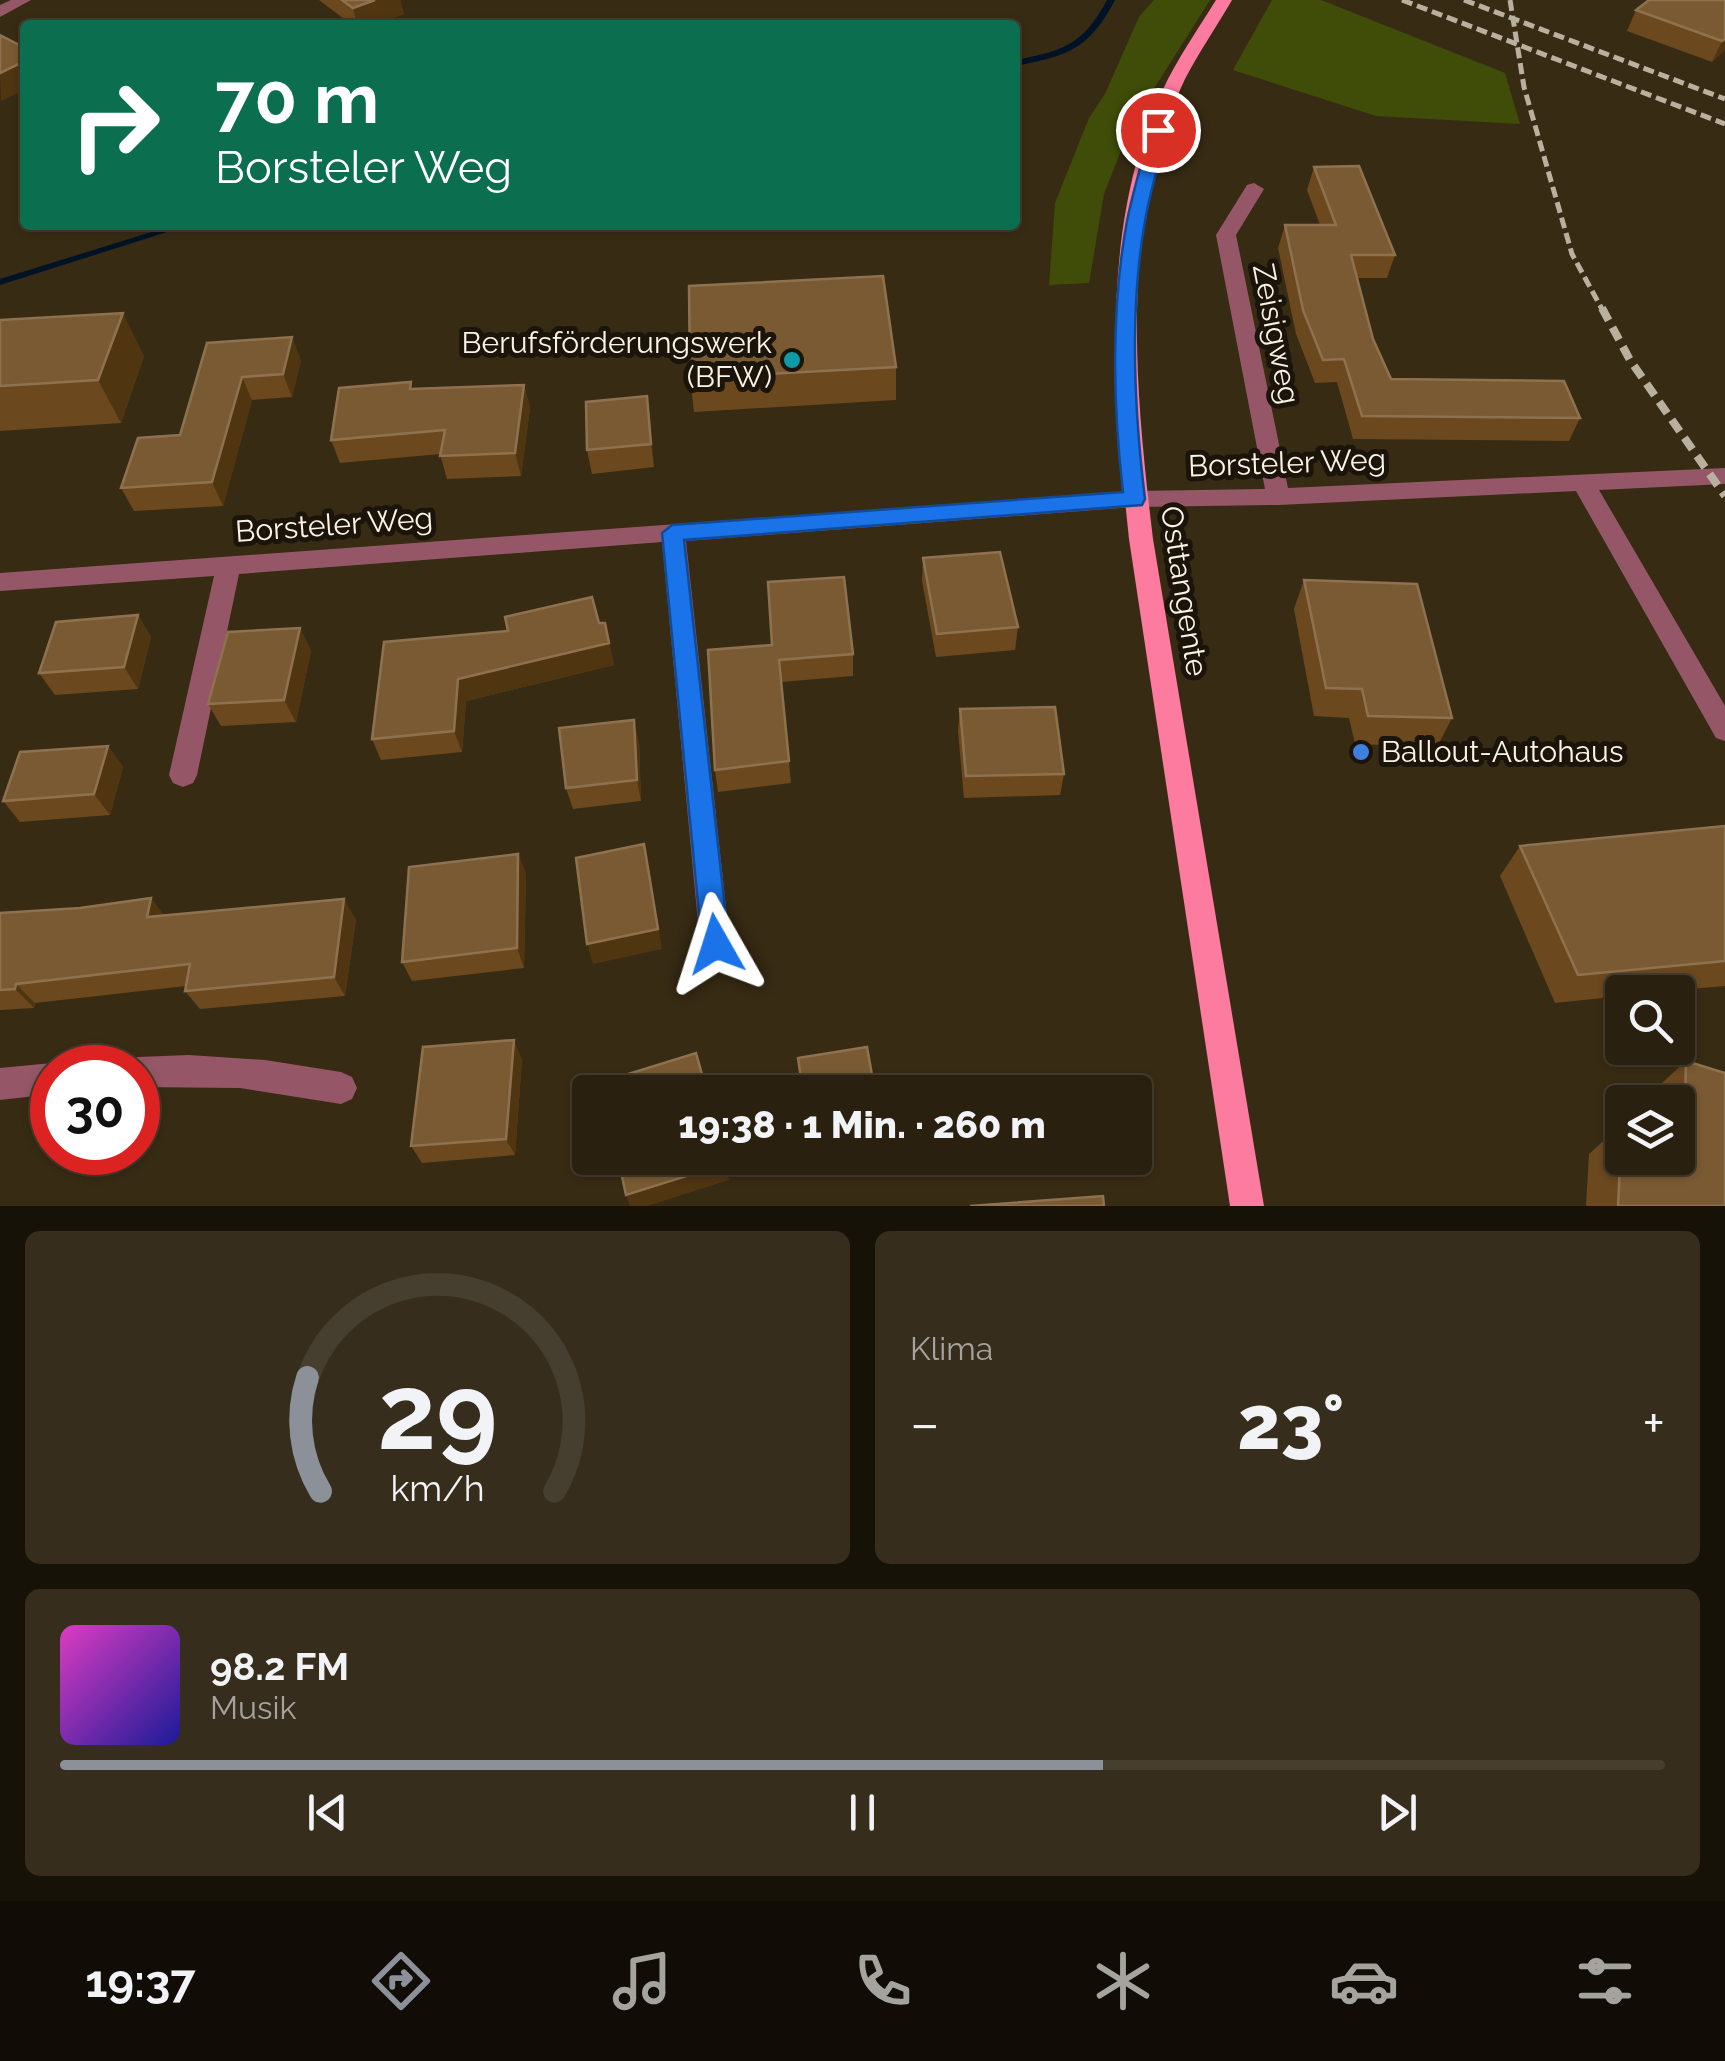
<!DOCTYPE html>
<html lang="de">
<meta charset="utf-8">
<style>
body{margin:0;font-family:Raleway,sans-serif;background:#362d1d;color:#f1f3f6;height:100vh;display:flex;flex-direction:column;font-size:38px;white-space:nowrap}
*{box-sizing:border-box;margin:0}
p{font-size:32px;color:#a5a39e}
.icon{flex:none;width:55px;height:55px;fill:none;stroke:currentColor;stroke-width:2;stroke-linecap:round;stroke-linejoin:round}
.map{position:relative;height:1206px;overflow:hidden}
.panel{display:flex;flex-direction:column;gap:25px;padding:25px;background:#171208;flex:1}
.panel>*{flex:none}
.banner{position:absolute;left:20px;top:20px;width:1000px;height:210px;border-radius:10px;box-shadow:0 2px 8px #0004,0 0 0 2px #463e2f;background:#0b6e4f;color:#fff;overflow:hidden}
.tools{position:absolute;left:1605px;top:975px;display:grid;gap:20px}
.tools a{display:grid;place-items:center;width:90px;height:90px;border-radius:10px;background:#2a200f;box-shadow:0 2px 8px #0004,0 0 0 2px #463e2f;font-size:50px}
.speed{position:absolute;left:30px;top:1045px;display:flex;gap:20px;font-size:50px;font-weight:700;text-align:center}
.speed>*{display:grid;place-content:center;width:130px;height:130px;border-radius:50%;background:#2a200f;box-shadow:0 2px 8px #0004,0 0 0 2px #463e2f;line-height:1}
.speed .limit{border:15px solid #d22;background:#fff;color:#111}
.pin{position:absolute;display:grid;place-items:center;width:85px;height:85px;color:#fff;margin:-42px;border:5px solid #fff;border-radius:50%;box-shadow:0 2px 10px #0007}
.me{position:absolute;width:110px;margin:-55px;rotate:354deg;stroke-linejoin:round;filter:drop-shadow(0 0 8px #0008)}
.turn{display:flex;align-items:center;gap:35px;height:210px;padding:0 30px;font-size:45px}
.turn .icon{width:130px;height:130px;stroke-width:2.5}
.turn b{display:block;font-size:70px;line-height:85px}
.big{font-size:75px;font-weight:800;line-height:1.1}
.panel .widget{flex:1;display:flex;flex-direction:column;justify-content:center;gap:15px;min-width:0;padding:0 35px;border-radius:15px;background:#362d1d}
.panel .dial{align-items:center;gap:0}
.dial svg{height:260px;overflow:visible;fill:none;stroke:#463e2f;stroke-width:7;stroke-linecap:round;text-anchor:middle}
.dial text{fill:#f1f3f6;stroke:none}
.song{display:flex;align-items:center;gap:30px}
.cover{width:120px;height:120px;border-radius:15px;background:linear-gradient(135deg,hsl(310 70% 55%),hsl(240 70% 35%))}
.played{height:10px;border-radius:5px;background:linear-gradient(90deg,#8c9099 65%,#463e2f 65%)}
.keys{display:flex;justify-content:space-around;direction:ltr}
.heat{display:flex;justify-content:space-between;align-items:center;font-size:55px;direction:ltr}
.panel .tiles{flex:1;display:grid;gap:25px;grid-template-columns:1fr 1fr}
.widget:last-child{grid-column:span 2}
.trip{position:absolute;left:572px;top:1075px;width:580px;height:100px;border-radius:10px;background:#2a200f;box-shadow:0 2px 8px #0004,0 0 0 2px #463e2f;font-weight:800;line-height:100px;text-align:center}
.menu{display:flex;height:160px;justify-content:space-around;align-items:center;background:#110d06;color:#a5a39e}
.menu .icon{width:70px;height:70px}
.menu .active{color:#8c9099}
.menu b{font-size:45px;color:#f1f3f6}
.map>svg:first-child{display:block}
.green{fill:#404d08}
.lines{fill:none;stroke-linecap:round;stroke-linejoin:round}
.stream{fill:#001225;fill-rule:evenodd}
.minor{fill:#955767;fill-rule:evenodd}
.major{fill:#fc7b9f;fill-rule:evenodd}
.rail-far1{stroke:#bab09f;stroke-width:5;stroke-dasharray:11 5;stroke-linecap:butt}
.rail{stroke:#bab09f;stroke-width:8;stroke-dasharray:14 8;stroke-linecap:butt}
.wall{fill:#6b481e}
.shaded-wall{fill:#503511}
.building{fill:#7a5a33;stroke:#8e724f;stroke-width:2.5}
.route{fill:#1a73e8;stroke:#114b97;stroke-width:2.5}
.culture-dot{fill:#0f9aa8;stroke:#1a140a;stroke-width:4}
.shop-dot{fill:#3f7fe0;stroke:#1a140a;stroke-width:4}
.labels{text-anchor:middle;stroke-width:10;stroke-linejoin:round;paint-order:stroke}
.street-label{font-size:30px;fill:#fbf3e5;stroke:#1a140a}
.poi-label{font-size:30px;fill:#fbf3e5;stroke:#1a140a;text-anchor:end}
</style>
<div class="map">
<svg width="1725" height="1206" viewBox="0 0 1725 1206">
<rect width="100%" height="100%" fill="#382b14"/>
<path class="green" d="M1154 0H1210L1131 125 1104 194 1089 283 1049 285 1055 203 1089 118 1105 94 1139 17Z
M1272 0H1321L1505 73 1520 124 1376 116 1233 70Z"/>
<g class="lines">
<path class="stream" d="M1107 0H1115C1089 50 1067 56 1015 66V60C1063 51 1083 45 1107 0Z
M174 225H189L0 285V279Z"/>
<path class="minor" d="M11 0H31L0 17V5Z
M1254 183 1264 189 1236 235 1288 488 1725 468V484L1599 490 1725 706V741L1716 738 1576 491 1278 505 1134 507 686 541 730 944 726 954 715 958 704 954 700 944 662 542 239 574 197 775 193 783 183 787 173 783 169 775 214 576 0 591V573L1134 491 1265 489 1216 235 1247 185Z
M189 1055 265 1060 341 1072 352 1077 357 1088 352 1099 341 1104 240 1088 138 1087V1068H124L127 1061 138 1057Z
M52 1063 62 1068H52V1094L0 1100V1068Z"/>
<path class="major" d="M1216 0H1232C1217 26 1199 52 1185 79 1118 221 1135 388 1153 539L1264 1206H1230L1129 539C1113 388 1098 219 1168 79 1182 52 1200 26 1216 0Z"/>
<path class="rail-far1" d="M1402 0 1725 124
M1464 0 1725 99
M1510 0 1524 87 1572 254 1603 311"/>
<path class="rail" d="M1602 308 1630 360 1725 496"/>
</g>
<path class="wall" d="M319 0H400L404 14 373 25H352Z
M1725 0V50L1712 62 1627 31 1636 10Z
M1314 167 1395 255 1387 278H1357L1373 339 1391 379 1580 418 1569 441 1353 439 1337 382 1315 383 1296 334 1278 248 1285 225H1320L1307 190Z
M0 320 144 356 121 423 0 431Z
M207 343 301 360 292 397 252 400 223 506 134 511 121 488 180 435Z
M896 367V400L694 412 690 378Z
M524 385 530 408 521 476 447 479 440 454 340 463 331 440 413 389Z
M647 396 654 467 592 474 587 450Z
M923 558 1018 627 1015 650 936 657 922 581Z
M1304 580 1452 718 1437 747 1355 744 1349 718 1314 716 1294 609Z
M138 615 151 637 138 689 55 695 39 673Z
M599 623H605L614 665 466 701 462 752 381 760 372 739Z
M300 628 311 651 296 722 221 726 208 704Z
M708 650 853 654V676L781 682 791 783 718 792 715 770Z
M960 709 1064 774 1060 795 964 798 958 731Z
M639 742 641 801 573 809 566 788Z
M108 746 123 767 110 815 20 822 3 801Z
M1725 826V986L1655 992H1622V996L1555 1003 1500 876 1520 846Z
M518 854 526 874 524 968 412 981 402 962Z
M151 898 164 916 356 919 345 996 200 1009 185 991 186 986 35 1003 34 1008 0 1010V913L80 908Z
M522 1059 515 1155 422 1163 411 1146Z
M1686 1061 1725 1206H1586L1589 1154 1622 1124 1678 1158V1102H1651V1093Z"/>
<path class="shaded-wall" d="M375 0H400L404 14 373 25H357L353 8Z
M1725 39V50L1712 62 1722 41Z
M25 61V89L1 101 0 73Z
M123 313 144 356 121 423 98 380Z
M292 337 301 360 292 397 283 374Z
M242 377 252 400 223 506 212 482Z
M524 385 530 408 521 476 515 453Z
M647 396 650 419 654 467 651 444Z
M138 615 151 637 138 689 124 667Z
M605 623 614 665 466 701 462 752 454 731 458 679Z
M300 628 311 651 296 722 284 700Z
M634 720 639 742 641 801 637 780Z
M108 746 123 767 110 815 94 794Z
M644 844 662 949 593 964 587 944Z
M518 854 526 874 524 968 517 948Z
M151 898 166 918 147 917Z
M344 899 356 919 345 996 334 977Z
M16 984 35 1003 34 1008 15 989Z
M514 1040 522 1059 515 1155 506 1139Z
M725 1164 729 1180 647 1206H630L626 1195Z"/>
<path class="building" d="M342 0H375L353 8Z
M1649 0H1725V39L1722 41 1636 10Z
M0 35 25 48V61L0 73Z
M1359 166 1395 255H1351L1373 339 1391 379 1564 381 1580 418 1362 416 1344 359 1323 360 1303 310 1285 225H1336L1314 167Z
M883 276 896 367 690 378 689 286Z
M123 313 98 380 0 386V320Z
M292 337 283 374 242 377 212 482 121 488 138 438 180 435 207 343Z
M411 382 410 389 524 385 515 453 440 456 445 430 331 440 339 388Z
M647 396 651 444 587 450 586 402Z
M1000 552 1018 627 937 634 923 558Z
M844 577 853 654 779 660 789 761 715 770 708 650 772 645 768 582Z
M1304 580 1417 584 1452 718 1368 716 1362 689 1326 688Z
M592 597 599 623H605L609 643 458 679 454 731 372 739 384 642 508 631 505 617Z
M138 615 124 667 39 673 56 622Z
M300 628 284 700 208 704 228 632Z
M1055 707 1064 774 966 776 960 709Z
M634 720 637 780 566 788 559 728Z
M108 746 94 794 3 801 20 752Z
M1725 826V961L1578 975 1520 846Z
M644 844 658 929 587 944 576 858Z
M518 854 517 948 402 962 409 867Z
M151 898 147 917 344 899 334 977 185 991 190 964 16 984 15 989 0 990V913L80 908Z
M514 1040 506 1139 411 1146 423 1047Z
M867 1047 875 1092H803L798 1058Z
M696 1053 707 1092H604L602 1082Z
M1686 1061 1725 1073V1206H1618L1622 1124V1158H1678V1142L1684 1145Z
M618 1158H724L725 1164 626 1195Z
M1103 1196 1104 1206H970Z"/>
<path class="route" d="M1158 126 1167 130C1160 160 1150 191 1145 221 1129 311 1134 409 1145 499L1142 505 684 540 729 944 725 952 716 956 706 952 702 944 662 533 672 525 1123 492C1113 405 1111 308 1127 221 1133 191 1143 160 1150 130Z"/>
<circle class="culture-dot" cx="792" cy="360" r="10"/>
<circle class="shop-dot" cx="1361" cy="752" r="10"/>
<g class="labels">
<g class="street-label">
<text transform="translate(1276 334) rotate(79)" y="10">Zeisigweg</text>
<text transform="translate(1287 463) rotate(-2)" y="10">Borsteler Weg</text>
<text transform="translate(334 525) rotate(-4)" y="10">Borsteler Weg</text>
<text transform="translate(1184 591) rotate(81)" y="10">Osttangente</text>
</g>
<g class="poi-label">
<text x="772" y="353">Berufsförderungswerk<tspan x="772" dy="34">(BFW)</tspan></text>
<text x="1381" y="762" text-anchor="start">Ballout-Autohaus</text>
</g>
</g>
</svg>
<div class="tools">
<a><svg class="icon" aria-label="search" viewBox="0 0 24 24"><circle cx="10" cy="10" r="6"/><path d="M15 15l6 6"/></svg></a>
<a><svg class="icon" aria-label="layers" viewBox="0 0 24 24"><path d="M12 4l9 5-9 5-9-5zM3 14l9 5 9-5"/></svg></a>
</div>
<div class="speed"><div class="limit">30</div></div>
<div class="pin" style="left:1158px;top:130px;background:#d93025"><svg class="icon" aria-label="arrive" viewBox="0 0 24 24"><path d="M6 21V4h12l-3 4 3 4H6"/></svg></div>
<svg class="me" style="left:716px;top:944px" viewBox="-20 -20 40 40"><path d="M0-17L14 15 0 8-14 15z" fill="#1a73e8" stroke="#fff" stroke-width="4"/></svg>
<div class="trip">19:38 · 1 Min. · 260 m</div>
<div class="banner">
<div class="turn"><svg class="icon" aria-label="right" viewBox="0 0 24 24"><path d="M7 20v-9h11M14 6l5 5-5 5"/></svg><div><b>70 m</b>Borsteler Weg</div></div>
</div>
</div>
<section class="panel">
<div class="tiles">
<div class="widget dial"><svg viewBox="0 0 100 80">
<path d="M14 69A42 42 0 1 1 86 69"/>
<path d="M14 69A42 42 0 0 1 10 34" stroke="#8c9099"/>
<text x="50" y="56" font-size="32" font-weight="700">29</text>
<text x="50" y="72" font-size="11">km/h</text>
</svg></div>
<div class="widget"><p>Klima</p>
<div class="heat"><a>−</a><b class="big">23°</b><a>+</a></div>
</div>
<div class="widget">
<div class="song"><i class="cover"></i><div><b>98.2 FM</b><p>Musik</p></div></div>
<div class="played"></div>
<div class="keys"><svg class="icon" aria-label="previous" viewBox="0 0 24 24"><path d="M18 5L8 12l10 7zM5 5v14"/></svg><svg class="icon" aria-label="pause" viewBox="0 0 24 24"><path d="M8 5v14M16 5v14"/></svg><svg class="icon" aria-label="next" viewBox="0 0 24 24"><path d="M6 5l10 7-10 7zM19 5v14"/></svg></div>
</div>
</div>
</section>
<nav class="menu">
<b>19:37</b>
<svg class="icon active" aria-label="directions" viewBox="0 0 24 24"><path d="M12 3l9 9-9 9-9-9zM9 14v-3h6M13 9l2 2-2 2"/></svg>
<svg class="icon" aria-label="music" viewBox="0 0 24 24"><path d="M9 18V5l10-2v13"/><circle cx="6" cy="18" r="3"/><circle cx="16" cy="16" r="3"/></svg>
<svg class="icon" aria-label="phone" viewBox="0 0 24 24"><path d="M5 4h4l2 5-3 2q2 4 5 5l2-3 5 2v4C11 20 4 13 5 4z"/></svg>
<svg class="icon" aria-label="climate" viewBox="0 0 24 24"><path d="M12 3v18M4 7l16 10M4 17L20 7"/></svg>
<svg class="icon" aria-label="car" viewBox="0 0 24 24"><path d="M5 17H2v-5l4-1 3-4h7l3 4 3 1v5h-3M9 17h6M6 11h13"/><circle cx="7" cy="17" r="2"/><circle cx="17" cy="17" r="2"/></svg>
<svg class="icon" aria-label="filters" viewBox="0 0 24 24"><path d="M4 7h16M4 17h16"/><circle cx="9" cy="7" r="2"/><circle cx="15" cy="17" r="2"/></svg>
</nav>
